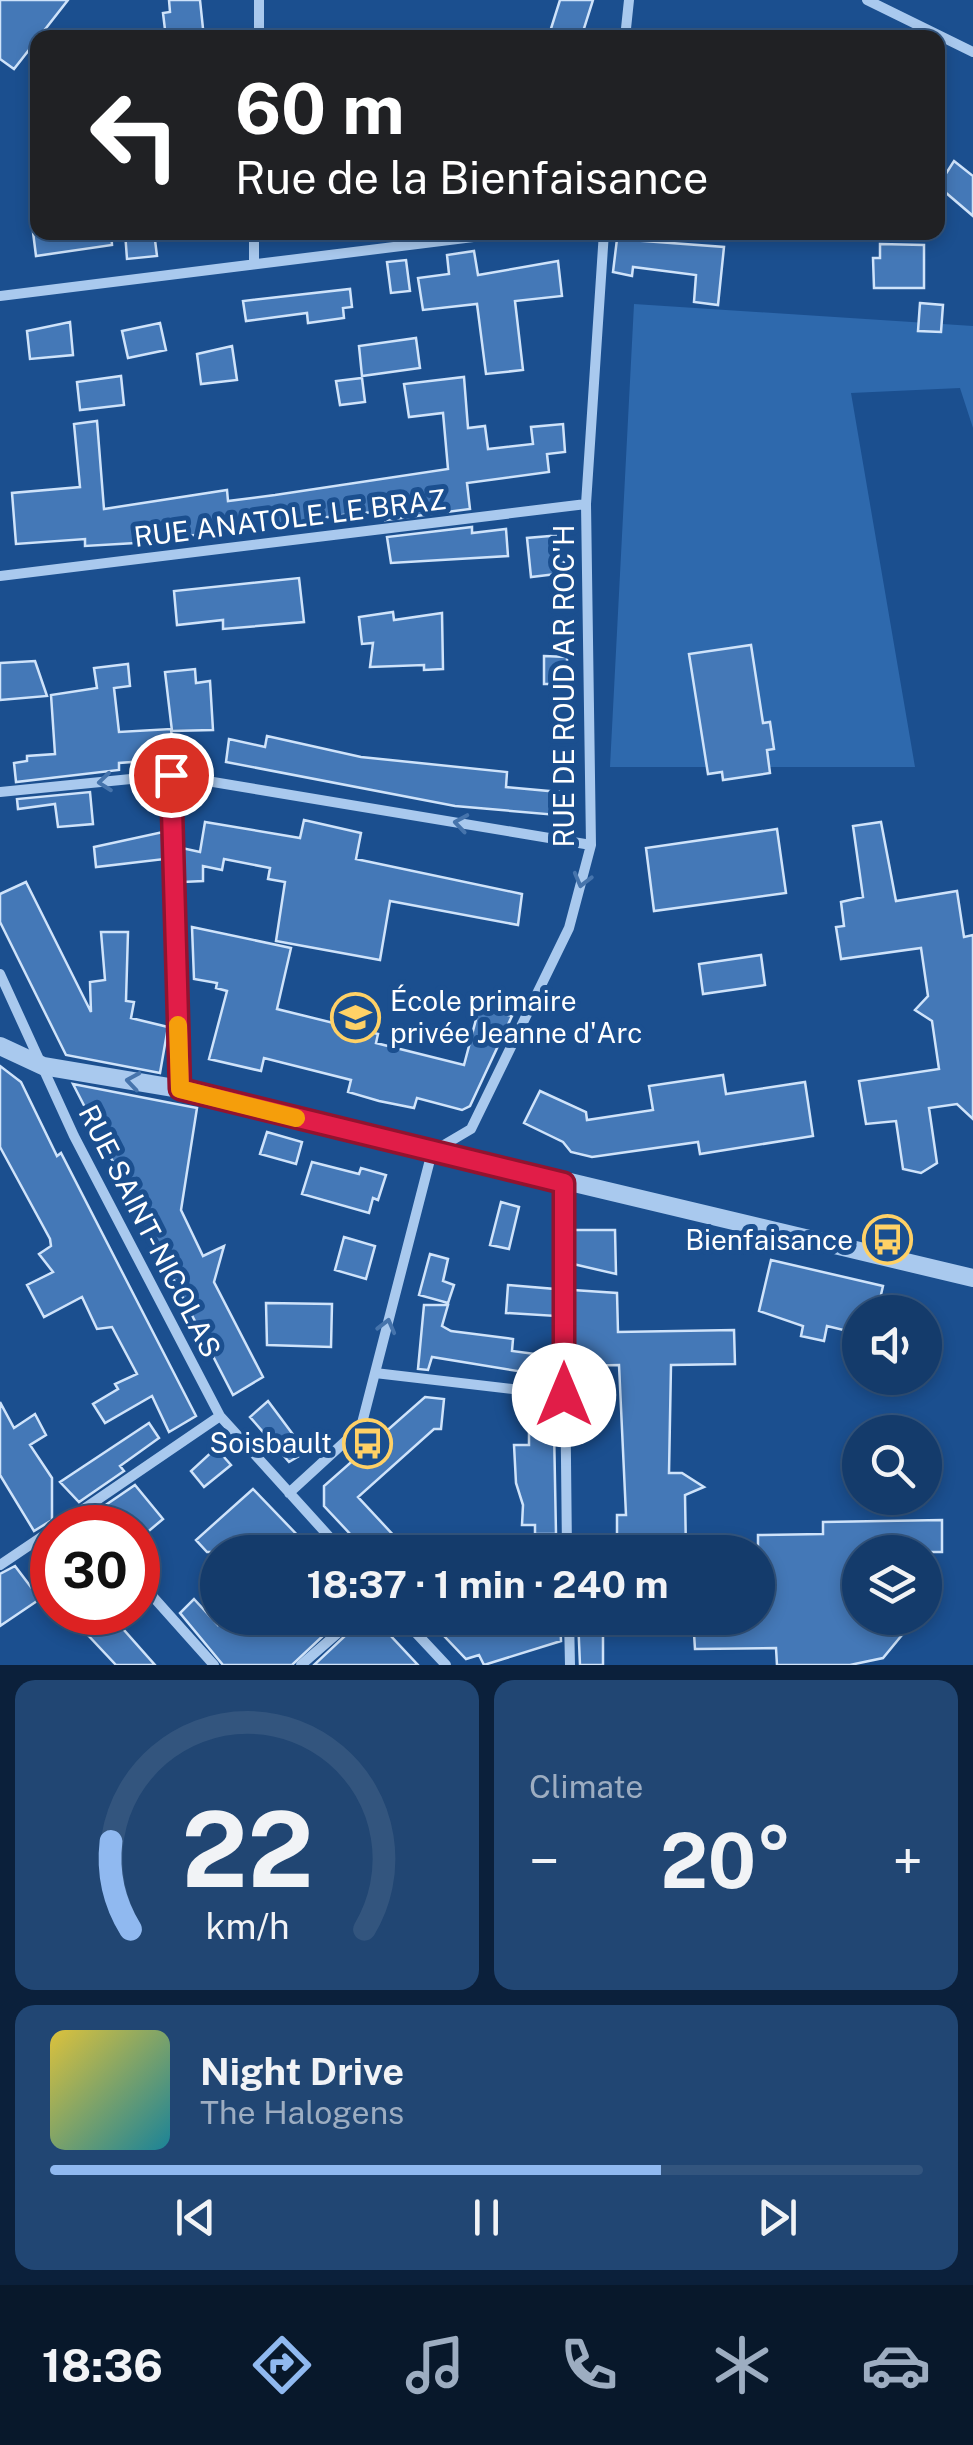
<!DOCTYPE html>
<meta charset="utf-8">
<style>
body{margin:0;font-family:"Public Sans",sans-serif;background:#214673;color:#f1f3f6;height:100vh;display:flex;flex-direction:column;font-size:38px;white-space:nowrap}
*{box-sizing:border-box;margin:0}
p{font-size:32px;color:#9dadc1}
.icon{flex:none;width:55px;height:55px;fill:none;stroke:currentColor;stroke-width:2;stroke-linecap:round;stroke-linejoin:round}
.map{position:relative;height:1665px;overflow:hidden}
.sheet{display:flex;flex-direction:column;gap:15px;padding:15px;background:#0b203b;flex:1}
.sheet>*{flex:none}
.banner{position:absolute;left:30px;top:30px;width:915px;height:210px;border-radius:20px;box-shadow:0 5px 15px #0003,0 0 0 2px #33557e;background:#202124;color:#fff;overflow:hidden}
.buttons{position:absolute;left:842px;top:1295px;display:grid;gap:20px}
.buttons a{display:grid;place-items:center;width:100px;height:100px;border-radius:50%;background:#143b6b;box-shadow:0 5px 15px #0003,0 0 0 2px #33557e;font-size:50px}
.speed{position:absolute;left:30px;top:1505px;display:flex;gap:20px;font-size:50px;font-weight:700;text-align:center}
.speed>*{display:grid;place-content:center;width:130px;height:130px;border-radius:50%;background:#143b6b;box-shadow:0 5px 15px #0003,0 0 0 2px #33557e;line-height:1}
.speed .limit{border:15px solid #d22;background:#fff;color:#111}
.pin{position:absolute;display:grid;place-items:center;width:85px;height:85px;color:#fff;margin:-42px;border:5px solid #fff;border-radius:50%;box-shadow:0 2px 10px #0007}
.me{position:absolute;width:110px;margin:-55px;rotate:0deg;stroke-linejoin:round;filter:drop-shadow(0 0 8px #0008)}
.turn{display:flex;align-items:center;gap:35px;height:210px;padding:0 40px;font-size:45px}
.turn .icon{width:130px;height:130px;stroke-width:2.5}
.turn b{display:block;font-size:70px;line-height:85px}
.big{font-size:75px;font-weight:700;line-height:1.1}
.sheet .widget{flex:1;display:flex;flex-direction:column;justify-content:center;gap:15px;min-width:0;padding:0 35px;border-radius:20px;background:#214673}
.sheet .dial{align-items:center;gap:0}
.dial svg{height:260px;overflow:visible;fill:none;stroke:#33557e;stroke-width:7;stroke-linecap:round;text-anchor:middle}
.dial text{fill:#f1f3f6;stroke:none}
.song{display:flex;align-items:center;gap:30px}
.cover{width:120px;height:120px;border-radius:15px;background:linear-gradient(135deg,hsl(50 70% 55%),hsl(190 70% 35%))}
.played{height:10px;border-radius:5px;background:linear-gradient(90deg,#90b9f0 70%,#33557e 70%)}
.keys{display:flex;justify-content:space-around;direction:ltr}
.heat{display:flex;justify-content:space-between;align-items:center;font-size:55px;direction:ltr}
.sheet .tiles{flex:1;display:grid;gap:15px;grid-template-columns:1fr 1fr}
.widget:last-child{grid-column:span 2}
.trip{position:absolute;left:200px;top:1535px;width:575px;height:100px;border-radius:50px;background:#143b6b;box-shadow:0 5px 15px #0003,0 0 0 2px #33557e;font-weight:700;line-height:100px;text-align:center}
.dock{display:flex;height:160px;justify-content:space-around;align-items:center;background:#08182b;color:#9dadc1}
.dock .icon{width:70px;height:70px}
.dock .on{color:#90b9f0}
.dock b{font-size:45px;color:#f1f3f6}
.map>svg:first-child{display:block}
.green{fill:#2e69ad}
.building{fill:#4478b7;stroke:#cfe3fa;stroke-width:2.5}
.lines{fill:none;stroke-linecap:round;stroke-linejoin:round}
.minor{stroke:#a9c9ee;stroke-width:10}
.tertiary{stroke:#a9c9ee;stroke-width:18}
.oneway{stroke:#4674ac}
.route-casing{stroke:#92132f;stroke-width:25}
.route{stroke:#e11d48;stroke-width:18}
.slow{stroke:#f59e0b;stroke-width:18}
.labels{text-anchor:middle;stroke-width:10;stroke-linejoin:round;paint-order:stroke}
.street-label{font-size:28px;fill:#fff;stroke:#1b4f8f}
.poi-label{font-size:28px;fill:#fff;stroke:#1b4f8f;text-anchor:end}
</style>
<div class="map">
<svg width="973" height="1665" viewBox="0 0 973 1665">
<rect width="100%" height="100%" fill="#1b4f8f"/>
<path class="green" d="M634 304 973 326V428L960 388 851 393 915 767H610Z"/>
<path class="building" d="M0 0H68L14 69 0 59Z
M169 0H200L204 38H166L163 13 170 12Z
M560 0H593L581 38H548Z
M954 161 973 176V216L938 186Z
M33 232H111L112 245 36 256Z
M125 232H154L157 256 127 259Z
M617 239 724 247 718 305 694 302 696 275 633 267 632 276 613 272Z
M880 244 924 245V288H874L873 258H880Z
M474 251 478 275 558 261 562 296 515 301 523 370 486 374 477 304 423 310 418 278 449 274 447 255Z
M406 260 410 291 391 293 387 262Z
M350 289 352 307 343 308 344 318 308 323 307 313 246 321 243 301Z
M920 303 943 305 941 332 918 331Z
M70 322 73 355 30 359 27 331Z
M160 323 166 350 128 358 122 331Z
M416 338 420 368 362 376 359 346Z
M232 346 237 380 201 384 197 354Z
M121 376 124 405 80 410 77 382Z
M464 377 468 428 485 426 488 449 533 444 531 427 563 424 565 452 547 454 549 472 467 483 470 509 385 520 383 511 343 515 136 543 85 546V539L16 544 12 493 80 487 74 424 97 421 104 509 227 490 228 501 275 495 448 469 443 413 409 417 404 384Z
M362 378 365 402 340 405 336 381Z
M472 527V533L506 529 508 556 391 563 387 537Z
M561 535 565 573 531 577 527 538Z
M299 578 304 622 223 629V620L177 625 174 591Z
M393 612 394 620 442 613 443 669 424 670V665L370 667 373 643 362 644 359 617Z
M751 645 763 723 770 722 774 749 767 750 770 773 723 780 722 772 708 774 689 654Z
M544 656 567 657V684H544Z
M35 661 47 696 0 700V663Z
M128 664 130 686 114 688 119 732 171 729 174 759 119 763V770L16 782 14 763 27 761V756L55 754 51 695 97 688 94 668Z
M195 669 196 683 210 681 213 730 172 731 165 672Z
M267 736 361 757 507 772 506 787 559 792 557 815 455 806 226 762 229 739 265 747Z
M90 792 93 824 58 827 55 804 18 809 17 799Z
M304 820 361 833 356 859 522 894 518 925 390 901 380 960 276 941 285 882 268 879 270 868 224 859 222 870 203 866V881L183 882 182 848 200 852 205 822 300 838Z
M881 822 896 901 957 891 964 937 973 935V1119L957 1104 929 1108 937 1163 921 1173 903 1169 896 1121 866 1124 859 1081 939 1069 932 1021 915 1010 928 996 921 948 841 959 836 927 844 926 841 902 863 897 853 826Z
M777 829 786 893 654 911 646 848Z
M163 832 165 859 96 867 94 847Z
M26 882 91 1012 90 982 105 980 101 932H128L126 1001 134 1002 131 1018 168 1027 160 1073 66 1055 0 922V894Z
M192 927 291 948 277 1009 378 1034 376 1043 464 1065 479 1008 512 1016 470 1106 462 1110 417 1098 414 1108 379 1101 348 1092 351 1080 264 1058 261 1071 209 1059 227 991 216 988 217 983 194 979Z
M761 955 765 985 703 994 699 964Z
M0 1066 21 1082 57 1156 61 1153 196 1416 169 1432 152 1396 105 1423 93 1404 118 1389 115 1384 137 1374 112 1327 97 1329 82 1297 44 1317 27 1285 53 1272 39 1254 51 1246 50 1239 0 1147Z
M723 1075 726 1094 805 1082 813 1136 700 1154 698 1142 592 1157 571 1152 563 1142 524 1123 540 1091 586 1112 587 1120 653 1110 649 1086Z
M73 1084 197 1108 181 1210 203 1256 224 1246 214 1282 263 1377 233 1395Z
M267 1132 302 1142 296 1164 260 1154Z
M312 1162 359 1174 361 1168 386 1175 378 1200 373 1198 369 1213 302 1194Z
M501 1202 519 1207 509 1249 490 1245Z
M572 1230H615L616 1274 573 1264Z
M344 1237 375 1246 366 1279 335 1270Z
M430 1254 448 1259 443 1281 454 1285 448 1303 419 1295Z
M771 1260 883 1286 877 1312H860V1334L827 1326 824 1341 801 1336 803 1326 759 1311Z
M508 1285 555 1289 556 1316 506 1313Z
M573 1290 617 1293 618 1332 734 1330 735 1364 671 1365 669 1473H682L704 1487 685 1495 686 1552H617V1515H626L619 1365 574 1366Z
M266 1303 332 1304 331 1347 267 1345Z
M424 1305H448L442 1326 451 1331 513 1339 512 1351 550 1356 536 1374 432 1357 428 1370 418 1369Z
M425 1397 444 1399 441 1429H434L358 1497 409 1552H367L324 1506V1486Z
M268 1401 306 1452 289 1462 250 1417Z
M0 1402 14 1428 35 1414 46 1435 30 1445 52 1478V1520L34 1531 0 1475Z
M149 1423 159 1438 120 1466 124 1471 79 1502 60 1482Z
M529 1429H554L556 1534H535V1525H522L523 1505 516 1483 514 1445H529Z
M216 1448 231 1465 204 1487 191 1471Z
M135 1485 163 1519 138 1540V1528H102L91 1515Z
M253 1489 304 1542 312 1552H207L196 1540Z
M942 1520V1552H860V1618H905L902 1635 883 1658 850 1665H777L776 1648 695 1649 693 1618H758V1535L823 1534V1522Z
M15 1566 40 1599 0 1626V1574Z
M194 1599 218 1625 227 1618H342L292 1665H223L180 1613Z
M84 1612H108L155 1665H116L85 1632 92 1627Z
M364 1618H374L418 1665H314Z
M427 1618H469L477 1626 499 1618H560L561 1641 484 1665 479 1655 466 1659Z
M578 1618H618L603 1626V1665H580Z"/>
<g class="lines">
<path class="minor" d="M259 0V38
M867 0 973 52
M625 38 629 0
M254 263V232
M0 296 514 232
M0 576 586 504
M171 775 180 1089
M0 792 171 775 591 845
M0 974 74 1136 220 1416 343 1552
M563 1183 567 1552
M375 1373 564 1395
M289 1493 361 1427 432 1152 471 1129 569 928 591 845 586 504 604 232
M77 1514 90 1528
M56 1528 220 1416
M0 1565 52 1530
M138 1580 214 1665
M402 1618 446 1665
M569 1618 570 1665
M301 1665 355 1618"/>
<path class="tertiary" d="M0 1046 43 1066 180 1089 973 1278"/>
</g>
<defs><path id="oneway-chevron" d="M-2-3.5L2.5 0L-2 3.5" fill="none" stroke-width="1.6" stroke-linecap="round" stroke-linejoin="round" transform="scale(2.5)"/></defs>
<g class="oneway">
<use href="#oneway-chevron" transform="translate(105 782) rotate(174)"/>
<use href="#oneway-chevron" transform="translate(461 823) rotate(-171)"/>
<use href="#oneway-chevron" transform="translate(582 880) rotate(105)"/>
<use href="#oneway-chevron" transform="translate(133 1081) rotate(-171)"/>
<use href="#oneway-chevron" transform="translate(387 1326) rotate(-75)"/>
</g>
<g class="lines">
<defs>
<path id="route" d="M171 775 180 1089 564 1183V1395"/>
</defs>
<use href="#route" class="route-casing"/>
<use href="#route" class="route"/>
<path class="slow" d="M178 1025 180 1089 296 1118"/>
</g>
<defs>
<symbol id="school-ring" viewBox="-11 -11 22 22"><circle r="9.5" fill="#1b4f8f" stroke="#ffd166" stroke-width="1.5"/><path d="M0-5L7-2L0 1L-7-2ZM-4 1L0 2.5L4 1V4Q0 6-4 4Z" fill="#ffd166"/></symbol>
<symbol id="bus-ring" viewBox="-11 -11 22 22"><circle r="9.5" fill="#1b4f8f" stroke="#ffd166" stroke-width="1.5"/><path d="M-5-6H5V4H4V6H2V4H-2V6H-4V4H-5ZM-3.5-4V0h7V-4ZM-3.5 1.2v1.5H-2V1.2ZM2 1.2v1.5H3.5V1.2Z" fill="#ffd166"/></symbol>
</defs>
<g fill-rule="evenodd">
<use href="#school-ring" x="328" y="990" width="55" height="55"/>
<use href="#bus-ring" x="860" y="1212" width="55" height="55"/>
<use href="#bus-ring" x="340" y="1416" width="55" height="55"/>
</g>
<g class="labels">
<g class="street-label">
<text transform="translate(290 518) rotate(-7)" y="10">RUE ANATOLE LE BRAZ</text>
<text transform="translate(564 686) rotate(-90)" y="10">RUE DE ROUD AR ROC'H</text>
<text transform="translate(150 1231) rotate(63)" y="10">RUE SAINT-NICOLAS</text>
</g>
<g class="poi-label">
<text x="390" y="1011" text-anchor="start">École primaire<tspan x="390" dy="32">privée Jeanne d'Arc</tspan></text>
<text x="853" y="1250">Bienfaisance</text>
<text x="332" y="1453">Soisbault</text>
</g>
</g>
</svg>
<div class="buttons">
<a><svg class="icon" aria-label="sound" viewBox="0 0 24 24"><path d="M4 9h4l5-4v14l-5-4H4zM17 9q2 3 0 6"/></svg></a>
<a><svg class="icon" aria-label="search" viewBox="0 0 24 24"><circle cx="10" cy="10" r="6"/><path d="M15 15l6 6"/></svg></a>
<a><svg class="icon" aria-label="layers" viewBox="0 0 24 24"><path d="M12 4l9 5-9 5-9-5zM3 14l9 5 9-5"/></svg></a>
</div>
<div class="speed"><div class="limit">30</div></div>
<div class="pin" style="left:171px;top:775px;background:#d93025"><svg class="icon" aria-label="arrive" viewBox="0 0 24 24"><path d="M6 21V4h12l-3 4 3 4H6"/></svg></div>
<svg class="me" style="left:564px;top:1395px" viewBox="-20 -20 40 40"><circle r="19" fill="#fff"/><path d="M0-13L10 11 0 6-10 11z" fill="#e11d48"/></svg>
<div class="trip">18:37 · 1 min · 240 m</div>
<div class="banner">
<div class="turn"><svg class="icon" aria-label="left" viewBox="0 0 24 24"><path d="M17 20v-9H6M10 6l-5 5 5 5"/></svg><div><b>60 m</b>Rue de la Bienfaisance</div></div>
</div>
</div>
<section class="sheet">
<div class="tiles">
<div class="widget dial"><svg viewBox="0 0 100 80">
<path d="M14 69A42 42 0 1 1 86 69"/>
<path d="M14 69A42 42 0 0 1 8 42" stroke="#90b9f0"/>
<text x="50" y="56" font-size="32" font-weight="700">22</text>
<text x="50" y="72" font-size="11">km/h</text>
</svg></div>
<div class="widget"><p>Climate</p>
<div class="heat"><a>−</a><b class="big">20°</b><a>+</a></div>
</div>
<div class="widget">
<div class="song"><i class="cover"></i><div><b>Night Drive</b><p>The Halogens</p></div></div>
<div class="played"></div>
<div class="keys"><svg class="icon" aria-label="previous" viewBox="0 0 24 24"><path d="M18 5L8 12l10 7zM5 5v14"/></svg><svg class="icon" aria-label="pause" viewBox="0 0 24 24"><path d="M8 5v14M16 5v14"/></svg><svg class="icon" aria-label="next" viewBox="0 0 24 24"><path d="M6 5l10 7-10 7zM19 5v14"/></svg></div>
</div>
</div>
</section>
<nav class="dock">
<b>18:36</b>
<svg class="icon on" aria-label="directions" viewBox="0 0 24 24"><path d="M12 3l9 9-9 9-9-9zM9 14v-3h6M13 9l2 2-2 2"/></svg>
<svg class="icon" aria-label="music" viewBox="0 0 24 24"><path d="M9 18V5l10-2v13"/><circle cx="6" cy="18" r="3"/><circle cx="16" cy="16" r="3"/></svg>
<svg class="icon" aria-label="phone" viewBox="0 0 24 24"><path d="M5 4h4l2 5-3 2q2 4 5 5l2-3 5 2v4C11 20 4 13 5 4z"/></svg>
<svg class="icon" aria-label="climate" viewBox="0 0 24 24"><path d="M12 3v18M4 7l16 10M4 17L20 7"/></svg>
<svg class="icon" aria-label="car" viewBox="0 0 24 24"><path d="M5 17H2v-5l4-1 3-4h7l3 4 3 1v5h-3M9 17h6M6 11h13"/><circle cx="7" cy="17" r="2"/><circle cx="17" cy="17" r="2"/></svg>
</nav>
